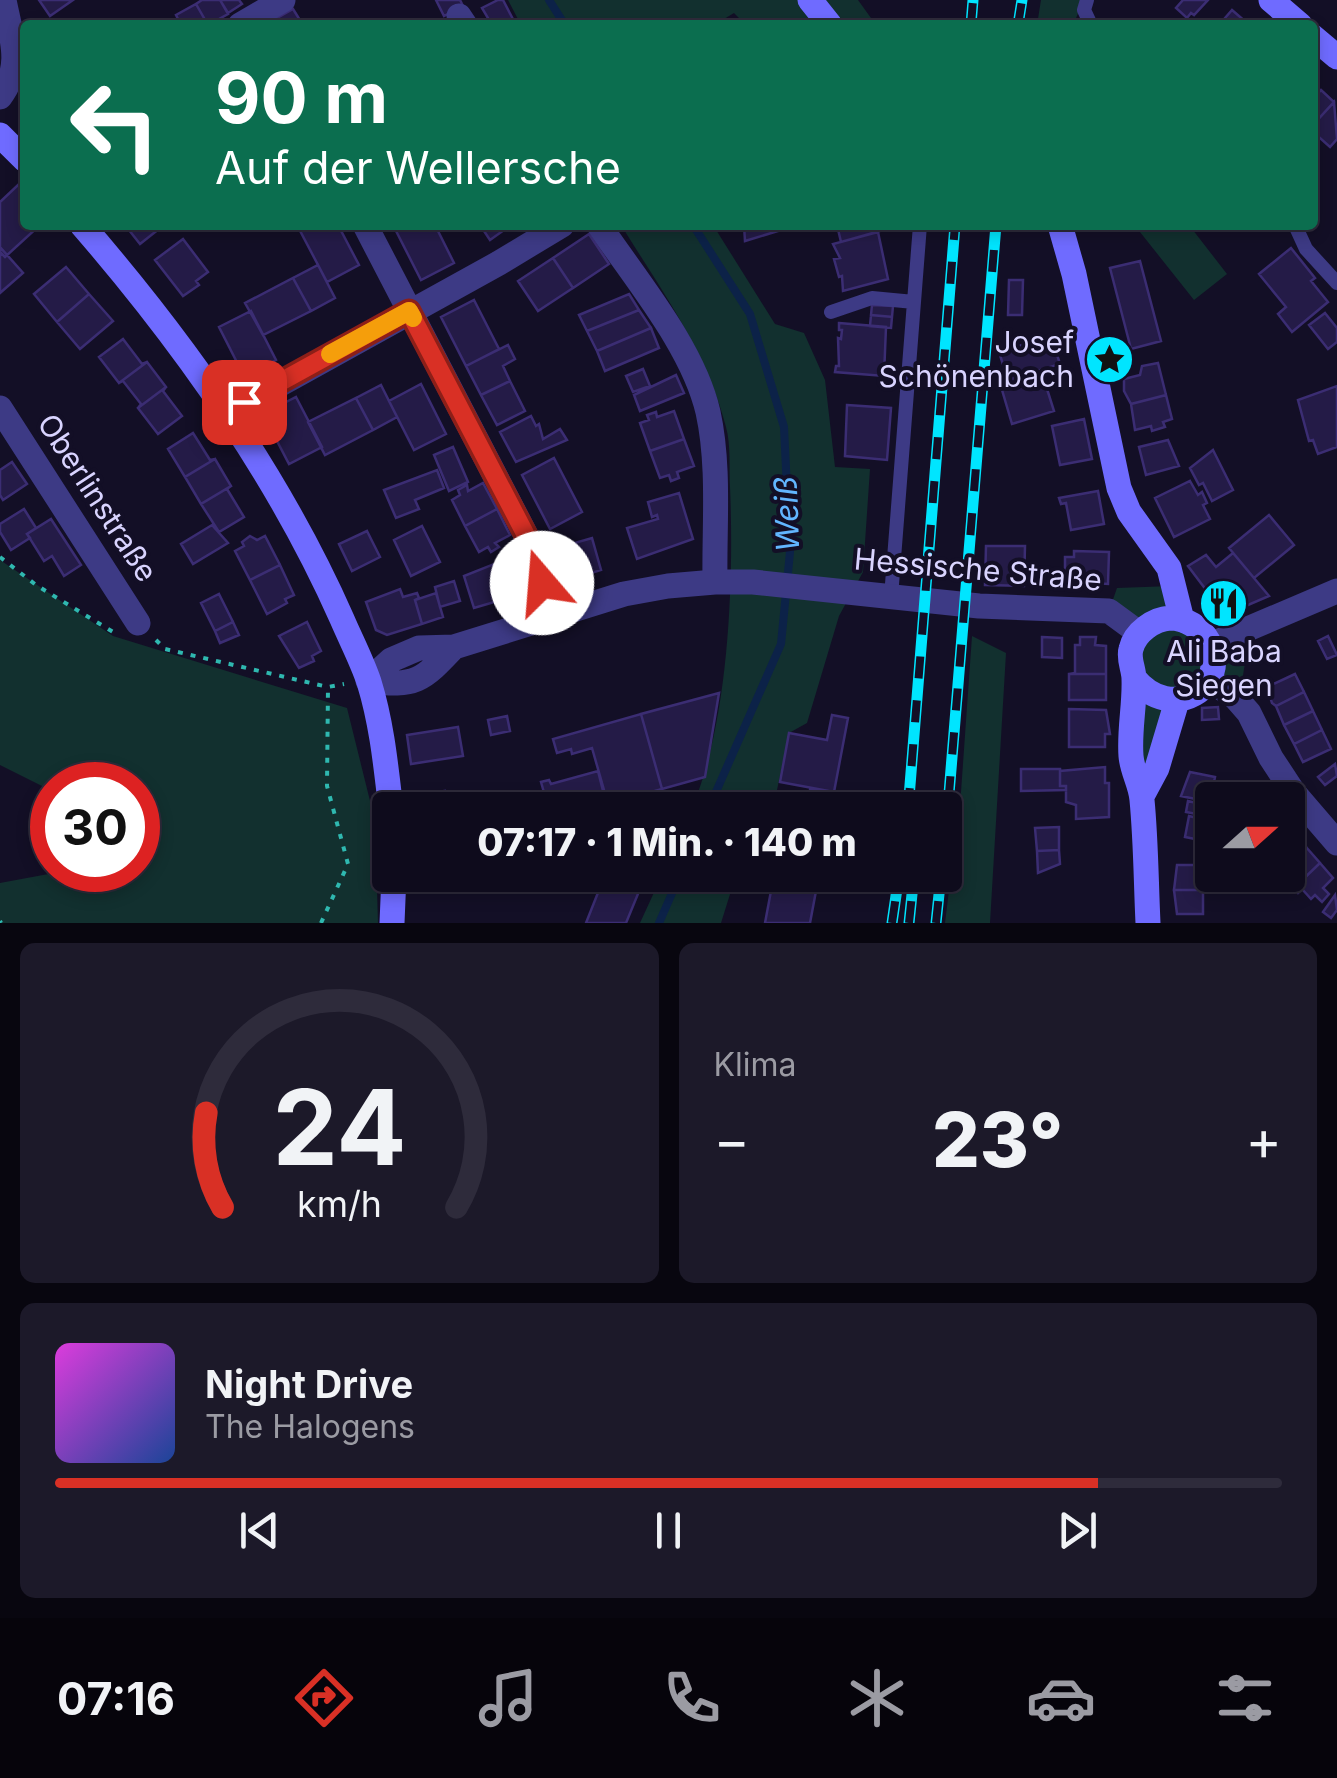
<!DOCTYPE html>
<html lang="de">
<meta charset="utf-8">
<style>
body{margin:0;font-family:Inter,sans-serif;background:#1c1929;color:#f1f3f6;height:100vh;display:flex;flex-direction:column;font-size:38px;white-space:nowrap}
*{box-sizing:border-box;margin:0}
p{font-size:32px;color:#9b9ba3}
.icon{flex:none;width:55px;height:55px;fill:none;stroke:currentColor;stroke-width:2;stroke-linecap:round;stroke-linejoin:round}
.map{position:relative;height:923px;overflow:hidden}
.side{display:flex;flex-direction:column;gap:20px;padding:20px;background:#08060f;flex:1}
.side>*{flex:none}
.banner{position:absolute;left:20px;top:20px;width:1298px;height:210px;border-radius:10px;box-shadow:0 5px 15px #0003,0 0 0 2px #2e2b3b;background:#0b6e4f;color:#fff;overflow:hidden}
.needle{width:65px;rotate:69deg}
.tools{position:absolute;left:1195px;top:782px;display:grid;gap:20px}
.tools a{display:grid;place-items:center;width:110px;height:110px;border-radius:10px;background:#0e0b1c;box-shadow:0 5px 15px #0003,0 0 0 2px #2e2b3b;font-size:50px}
.speed{position:absolute;left:30px;top:762px;display:flex;gap:20px;font-size:50px;font-weight:700;text-align:center}
.speed>*{display:grid;place-content:center;width:130px;height:130px;border-radius:50%;background:#0e0b1c;box-shadow:0 5px 15px #0003,0 0 0 2px #2e2b3b;line-height:1}
.speed .limit{border:15px solid #d22;background:#fff;color:#111}
.pin{position:absolute;display:grid;place-items:center;width:85px;height:85px;color:#fff;margin:-42px;border-radius:20px;box-shadow:0 5px 15px #0006}
.me{position:absolute;width:110px;margin:-55px;rotate:342deg;stroke-linejoin:round;filter:drop-shadow(0 0 8px #0008)}
.turn{display:flex;align-items:center;gap:35px;height:210px;padding:0 30px;font-size:45px}
.turn .icon{width:130px;height:130px;stroke-width:2.5}
.turn b{display:block;font-size:70px;line-height:85px}
.big{font-size:75px;font-weight:800;line-height:1.1}
.side .tile{flex:1;display:flex;flex-direction:column;justify-content:center;gap:15px;min-width:0;padding:0 35px;border-radius:15px;background:#1c1929}
.side .dial{align-items:center;gap:0}
.dial svg{height:260px;overflow:visible;fill:none;stroke:#2e2b3b;stroke-width:7;stroke-linecap:round;text-anchor:middle}
.dial text{fill:#f1f3f6;stroke:none}
.song{display:flex;align-items:center;gap:30px}
.cover{width:120px;height:120px;border-radius:15px;background:linear-gradient(135deg,hsl(300 70% 55%),hsl(220 70% 35%))}
.played{height:10px;border-radius:5px;background:linear-gradient(90deg,#d93025 85%,#2e2b3b 85%)}
.keys{display:flex;justify-content:space-around;direction:ltr}
.heat{display:flex;justify-content:space-between;align-items:center;font-size:55px;direction:ltr}
.side .tiles{flex:1;display:grid;gap:20px;grid-template-columns:1fr 1fr}
.tile:last-child{grid-column:span 2}
.trip{position:absolute;left:372px;top:792px;width:590px;height:100px;border-radius:10px;background:#0e0b1c;box-shadow:0 5px 15px #0003,0 0 0 2px #2e2b3b;font-weight:800;line-height:100px;text-align:center}
.dock{display:flex;height:160px;justify-content:space-around;align-items:center;background:#06040b;color:#9b9ba3}
.dock .icon{width:70px;height:70px}
.dock .selected{color:#d93025}
.dock b{font-size:45px;color:#f1f3f6}
.map>svg:first-child{display:block}
.green{fill:#12302f}
.lines{fill:none;stroke-linecap:round;stroke-linejoin:round}
.stream{stroke:#0c2248;stroke-width:8}
.building{fill:#241b47;stroke:#3b2d73;stroke-width:2.5}
.path{stroke:#2fb8b0;stroke-width:4;stroke-dasharray:5 8;stroke-linecap:butt}
.lane{stroke:#3d3a85;stroke-width:14}
.street{stroke:#3d3a85;stroke-width:25}
.secondary{stroke:#6f6bff;stroke-width:25}
.rail-casing{stroke:#00e5ff;stroke-width:11}
.rail{stroke:#130f26;stroke-width:8;stroke-dasharray:22;stroke-linecap:butt}
.route-casing{stroke:#8d1f18;stroke-width:25}
.route{stroke:#d93025;stroke-width:18}
.slow{stroke:#f59e0b;stroke-width:18}
.labels{text-anchor:middle;stroke-width:8;stroke-linejoin:round;paint-order:stroke}
.poi-label{font-size:30px;fill:#d9d4ff;stroke:#130f26;text-anchor:end}
.street-label{font-size:30px;fill:#d9d4ff;stroke:#130f26}
.water-label{font-size:32px;font-style:italic;fill:#62b6ff;stroke:#130f26}
</style>
<div class="map">
<svg width="1337" height="923" viewBox="0 0 1337 923">
<rect width="100%" height="100%" fill="#130f26"/>
<path class="green" d="M508 0H858L876 25H746L734 13 714 25H521Z
M1041 0H1084L1073 25H1037Z
M621 225H713L775 324 804 333 825 380 835 467 870 469 863 572 839 616 807 723 789 733 777 790 767 810H691C729 724 734 581 730 487 729 468 731 445 726 427 707 352 661 290 621 225Z
M1139 225H1189L1227 274 1194 300 1136 227Z
M0 560 113 636 347 708 375 821 378 923H0V883L70 870H138V785H52V791L0 765Z
M1172 586 1202 633 1242 631 1247 650 1241 688 1208 680 1177 701 1142 796 1131 648 1109 611 1117 588Z
M972 636 1006 653 990 923H945L961 792Z
M662 875H736L721 923H640Z"/>
<g class="lines">
<path class="stream" d="M549 0 565 25
M693 225 750 314 784 427 790 552 781 644 708 810
M659 923 680 875"/>
</g>
<path class="building" d="M39 0H73L50 16Z
M202 0H220L228 14 208 25 196 4Z
M220 0H239L242 4 228 13Z
M436 0H460L463 6 444 16Z
M498 0H503L516 25H492L482 8Z
M1183 0H1208L1194 15 1191 13 1187 18 1176 8Z
M196 4 208 25H181L176 15Z
M293 9 303 25H272L270 22Z
M1232 10 1246 22 1243 25H1219Z
M1321 90 1334 102 1312 126V99Z
M1334 102 1337 139 1330 147 1312 131V126Z
M18 185 25 192V225H40L5 257 0 252V202Z
M125 225H164L140 244Z
M297 225H338L359 265 327 282Z
M393 225H435L454 263 421 280Z
M480 225H511L490 240Z
M744 225H787L788 228 745 241Z
M837 225H885L887 229 841 242Z
M878 232 888 279 843 291 842 276 839 277 834 259 840 258 833 244Z
M589 234 609 264 573 288 553 258Z
M183 239 208 272 196 281 199 285 183 296 155 260Z
M0 247 23 273 0 293Z
M1291 248 1315 278 1311 281 1328 302 1292 332 1278 314 1286 307 1259 274Z
M553 258 573 288 538 311 518 281Z
M1140 261 1161 341 1131 349 1110 268Z
M318 265 335 298 311 311 293 278Z
M66 267 89 294 57 322 34 294Z
M293 278 311 311 263 335 245 303Z
M1009 280H1023L1022 315H1008Z
M89 294 113 321 80 349 57 322Z
M629 294 639 310 587 331 579 315Z
M474 300 499 349 466 366 441 317Z
M872 305 893 306 892 317 871 315Z
M639 310 651 328 597 351 587 331Z
M251 311 276 360 244 376 219 327Z
M1325 313 1337 328V342L1328 349 1309 325Z
M871 315 892 317 891 328 870 326Z
M839 323 886 327 884 376 835 372 836 366H839L838 338 841 339 842 330H839Z
M651 328 659 348 605 371 597 351Z
M1051 336 1060 364 1008 380 999 352Z
M123 339 142 364 147 362 119 383 99 357Z
M508 345 515 359 503 366 510 381 481 395 466 366Z
M147 362 166 387 138 408 141 404 123 381 119 383Z
M1158 363 1166 395 1131 404 1124 391V379L1140 375 1142 366Z
M643 369 650 386 633 392 626 376Z
M1041 370 1054 411 1012 424 1000 383Z
M676 375 684 393 640 411 634 395Z
M510 381 525 411 497 425 481 395Z
M421 384 446 434 414 450 389 401Z
M381 385 397 417 373 430 356 398Z
M1337 386V447L1318 454 1313 440 1309 441 1298 400Z
M166 387 163 391 182 416 158 434 138 408Z
M1166 395 1172 419 1163 422 1165 427 1152 431 1151 426 1135 430 1131 404Z
M296 397 322 447 289 464 263 414Z
M356 398 373 430 325 455 308 422Z
M847 405 891 408 887 460 845 456Z
M674 411 684 439 650 451 640 423 649 420 647 415 656 412 657 417Z
M531 416 536 426 539 424 543 439 560 429 567 440 516 462 500 432Z
M1084 419 1092 459 1060 465 1052 426Z
M193 433 210 460 215 459 185 477 168 449Z
M684 439 694 466 677 472 679 478 671 481 669 475 660 478 650 451Z
M1168 440 1179 466 1146 475 1139 447Z
M453 447 468 482 449 491 434 455Z
M1213 450 1233 490 1212 501 1203 483 1199 485 1190 468Z
M554 458 582 512 550 529 522 475Z
M215 459 231 486 201 504 185 477Z
M12 462 27 484 3 500 0 495V470Z
M437 470 444 488 415 500 419 509 396 518 384 490Z
M1190 481 1198 495 1202 492 1207 503 1203 505 1210 519 1174 537 1155 498Z
M483 483 497 509 465 526 452 500 460 495 458 490 467 485 468 491Z
M231 486 227 489 244 517 219 532 201 504Z
M1098 491 1104 524 1071 530 1066 503 1061 504 1059 498Z
M679 493 693 539 637 559 627 528 658 519 657 515 652 517 648 502Z
M24 509 36 528 27 534 30 538 11 550 0 532V524Z
M497 509 510 535 495 543 499 547 491 552 488 547 479 552 465 526Z
M1269 515 1294 545 1254 578 1229 548Z
M51 519 81 565 64 576 52 556 44 561 27 534Z
M212 525 228 543 193 564 181 544Z
M422 526 440 562 411 576 394 540Z
M367 531 380 557 352 571 339 544Z
M250 536 257 540 265 536 280 565 250 580 235 551 244 546 242 542Z
M592 538 601 570 566 581 557 548Z
M986 546H1025L1024 586 985 585Z
M1074 551 1109 552 1108 584 1078 582V577L1065 576V557H1074Z
M1233 553 1269 596 1225 615 1188 566 1206 555 1216 567Z
M517 555 528 592 474 608 464 576Z
M280 565 294 595 285 599 287 603 267 614 250 580Z
M454 581 460 601 440 607 435 587Z
M400 589 403 597 417 593 419 598 415 600 422 624 387 635 376 630 366 602Z
M436 593 443 617 422 624 415 600Z
M219 594 233 622 215 631 201 603Z
M233 622 239 635 220 643 215 631Z
M307 622 321 651 312 656 314 661 299 668 279 636Z
M1328 636 1337 655 1327 659 1318 641Z
M1042 637 1062 638V658L1042 657Z
M1080 637H1096L1095 645 1106 646V674H1069L1075 673V645H1080Z
M1069 674H1106V700H1069Z
M1295 674 1304 692 1276 706 1272 703 1267 687Z
M1304 692 1313 711 1284 725 1276 706Z
M719 693 705 777 662 789 641 714Z
M1218 707 1219 719 1202 720V708Z
M1069 709 1106 710 1110 734H1105V747H1069Z
M1313 711 1322 730 1294 744 1284 725Z
M641 714 662 789 608 804 592 748 572 754 571 749 557 753 553 739Z
M832 715 848 718 834 792 780 782 789 733 827 740Z
M507 716 510 731 491 735 488 720Z
M458 727 463 756 411 764 407 735Z
M1322 730 1331 749 1303 762 1294 744Z
M1335 764 1337 776 1325 785 1318 777Z
M1105 767V783H1109V817L1076 819V805L1066 802V786H1060V771Z
M1021 769H1060V786H1066V790L1021 791Z
M598 771 605 799 564 810H549L541 782 549 780 551 784Z
M1190 772 1215 777 1210 802 1181 796Z
M810 790 826 793 823 810H807Z
M445 791 448 806 453 805V810H419L417 795Z
M1188 801 1209 806 1207 816 1186 812Z
M1189 816 1210 821 1205 841 1185 837Z
M1059 827V850L1037 851 1035 828Z
M1291 832 1306 847 1288 864V836Z
M1306 847 1320 863 1294 888 1289 883 1292 879 1288 874V864Z
M1059 850 1060 864 1038 873 1037 851Z
M1202 854H1212V875H1221V878H1203V890H1174L1177 865H1202Z
M1320 863 1333 878 1323 888 1329 894 1322 902 1315 895 1311 899 1302 889 1298 893 1294 888Z
M605 875 640 889 626 923H586Z
M774 875H819L810 923H765Z
M1174 890H1203V914H1177Z
M1335 895 1337 910 1331 918 1323 912Z"/>
<g class="lines">
<path class="path" d="M0 557 36 585 113 632
M156 640 165 649 328 687 344 684
M0 921 1 923
M321 923 348 864 327 786 328 687"/>
<path class="lane" d="M1087 0 1084 10 1091 25
M1295 225 1306 249 1337 283
M831 312 872 298 914 302
M891 597 920 225"/>
<path class="street" d="M459 16 465 25
M240 25 283 0
M0 97C24 65 11 37 4 0
M365 225 529 541 552 614
M599 225C636 280 693 347 708 412 720 467 714 526 715 582
M0 408 138 623
M228 413 499 263 562 225
M1210 645 1337 591
M1208 679 1235 697 1249 713 1271 758 1294 793 1337 843
M368 681 391 660 419 648 454 647 624 594 668 586 715 582H753L979 606 1109 611 1139 633
M368 681C416 687 422 681 454 647"/>
<path class="secondary" d="M810 0 830 25
M1271 0 1300 25
M1312 36 1337 57
M0 135 25 160
M82 225C185 344 278 474 342 619 351 640 362 661 369 682 382 724 386 767 391 810
M1060 225 1074 274 1119 488 1129 512 1169 568 1182 620
M1134 678C1172 725 1232 686 1208 641 1201 628 1186 618 1170 618 1154 619 1135 632 1131 649 1128 659 1134 669 1134 679 1135 705 1129 730 1131 756 1132 771 1141 785 1142 800 1146 841 1146 882 1148 923
M1142 796 1157 768 1177 701
M392 923 394 875"/>
<defs>
<path id="rail" d="M971 25 973 0
M1018 25 1022 0
M908 810 955 225
M945 842 996 225
M892 923 899 875
M909 923 914 875
M936 923 941 875"/>
</defs>
<use href="#rail" class="rail-casing"/>
<use href="#rail" class="rail"/>
</g>
<g class="lines">
<defs>
<path id="route" d="M244 402 409 311 529 541 542 583"/>
</defs>
<use href="#route" class="route-casing"/>
<use href="#route" class="route"/>
<path class="slow" d="M330 354 409 311 413 318"/>
</g>
<defs>
<symbol id="sight-disc" viewBox="-11 -11 22 22"><circle r="9.5" fill="#00e5ff" stroke="#130f26"/><path d="M0-6L1.8-2.2L6-1.7L2.9 1.2L3.7 5.4L0 3.3L-3.7 5.4L-2.9 1.2L-6-1.7L-1.8-2.2Z" fill="#111"/></symbol>
<symbol id="restaurant-disc" viewBox="-11 -11 22 22"><circle r="9.5" fill="#00e5ff" stroke="#130f26"/><path d="M-5-6h1v4h1v-4h1v4h1v-4h1v5L-1.5 .5V6h-2V.5L-5-1ZM5-6V6H3V1.5H1.5Q1.5-4 5-6Z" fill="#111"/></symbol>
</defs>
<g fill-rule="evenodd">
<use href="#sight-disc" x="1082" y="332" width="55" height="55"/>
<use href="#restaurant-disc" x="1196" y="576" width="55" height="55"/>
</g>
<g class="labels">
<g class="poi-label">
<text x="1074" y="353">Josef<tspan x="1074" dy="34">Schönenbach</tspan></text>
<text x="1224" y="662" text-anchor="middle">Ali Baba<tspan x="1224" dy="34">Siegen</tspan></text>
</g>
<g class="street-label">
<text transform="translate(97 498) rotate(57)" y="10">Oberlinstraße</text>
<text transform="translate(978 570) rotate(5)" y="10">Hessische Straße</text>
</g>
<g class="water-label">
<text transform="translate(787 514) rotate(-92)" y="11">Weiß</text>
</g>
</g>
</svg>
<div class="tools">
<a><svg class="needle" viewBox="-14 -14 28 28"><path d="M0-13l5 13h-10z" fill="#e53935"/><path d="M0 13l5-13h-10z" fill="#9b9ba3"/></svg></a>
</div>
<div class="speed"><div class="limit">30</div></div>
<div class="pin" style="left:244px;top:402px;background:#d93025"><svg class="icon" aria-label="arrive" viewBox="0 0 24 24"><path d="M6 21V4h12l-3 4 3 4H6"/></svg></div>
<svg class="me" style="left:542px;top:583px" viewBox="-20 -20 40 40"><circle r="19" fill="#fff"/><path d="M0-13L10 11 0 6-10 11z" fill="#d93025"/></svg>
<div class="trip">07:17 · 1 Min. · 140 m</div>
<div class="banner">
<div class="turn"><svg class="icon" aria-label="left" viewBox="0 0 24 24"><path d="M17 20v-9H6M10 6l-5 5 5 5"/></svg><div><b>90 m</b>Auf der Wellersche</div></div>
</div>
</div>
<section class="side">
<div class="tiles">
<div class="tile dial"><svg viewBox="0 0 100 80">
<path d="M14 69A42 42 0 1 1 86 69"/>
<path d="M14 69A42 42 0 0 1 9 40" stroke="#d93025"/>
<text x="50" y="56" font-size="32" font-weight="700">24</text>
<text x="50" y="72" font-size="11">km/h</text>
</svg></div>
<div class="tile"><p>Klima</p>
<div class="heat"><a>−</a><b class="big">23°</b><a>+</a></div>
</div>
<div class="tile">
<div class="song"><i class="cover"></i><div><b>Night Drive</b><p>The Halogens</p></div></div>
<div class="played"></div>
<div class="keys"><svg class="icon" aria-label="previous" viewBox="0 0 24 24"><path d="M18 5L8 12l10 7zM5 5v14"/></svg><svg class="icon" aria-label="pause" viewBox="0 0 24 24"><path d="M8 5v14M16 5v14"/></svg><svg class="icon" aria-label="next" viewBox="0 0 24 24"><path d="M6 5l10 7-10 7zM19 5v14"/></svg></div>
</div>
</div>
</section>
<nav class="dock">
<b>07:16</b>
<svg class="icon selected" aria-label="directions" viewBox="0 0 24 24"><path d="M12 3l9 9-9 9-9-9zM9 14v-3h6M13 9l2 2-2 2"/></svg>
<svg class="icon" aria-label="music" viewBox="0 0 24 24"><path d="M9 18V5l10-2v13"/><circle cx="6" cy="18" r="3"/><circle cx="16" cy="16" r="3"/></svg>
<svg class="icon" aria-label="phone" viewBox="0 0 24 24"><path d="M5 4h4l2 5-3 2q2 4 5 5l2-3 5 2v4C11 20 4 13 5 4z"/></svg>
<svg class="icon" aria-label="climate" viewBox="0 0 24 24"><path d="M12 3v18M4 7l16 10M4 17L20 7"/></svg>
<svg class="icon" aria-label="car" viewBox="0 0 24 24"><path d="M5 17H2v-5l4-1 3-4h7l3 4 3 1v5h-3M9 17h6M6 11h13"/><circle cx="7" cy="17" r="2"/><circle cx="17" cy="17" r="2"/></svg>
<svg class="icon" aria-label="filters" viewBox="0 0 24 24"><path d="M4 7h16M4 17h16"/><circle cx="9" cy="7" r="2"/><circle cx="15" cy="17" r="2"/></svg>
</nav>
